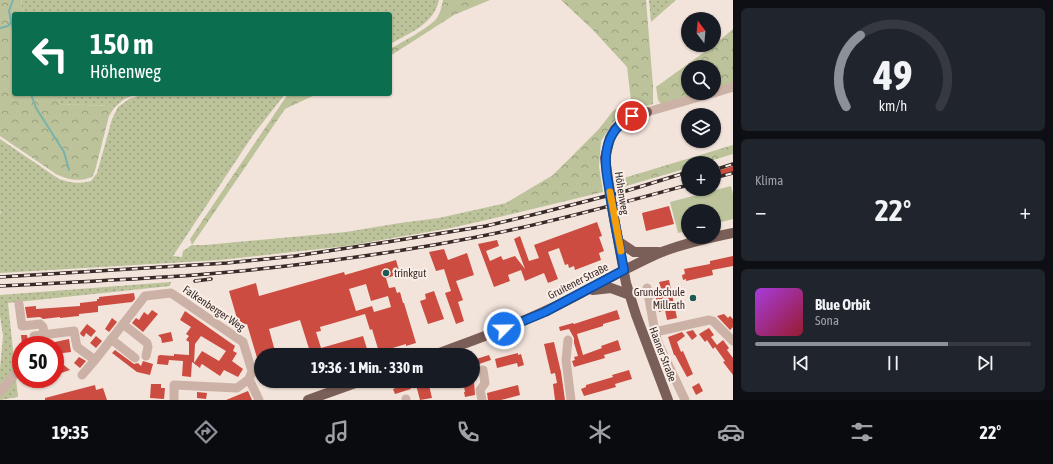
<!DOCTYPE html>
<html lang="de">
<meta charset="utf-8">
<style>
body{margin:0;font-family:"Asap Condensed",sans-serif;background:#20242c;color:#f1f3f6;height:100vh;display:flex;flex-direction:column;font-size:15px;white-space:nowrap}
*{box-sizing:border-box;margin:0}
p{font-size:13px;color:#9ea1a6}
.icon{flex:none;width:22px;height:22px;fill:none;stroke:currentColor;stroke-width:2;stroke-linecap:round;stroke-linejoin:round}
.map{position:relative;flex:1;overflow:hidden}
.details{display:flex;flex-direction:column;gap:8px;padding:8px;background:#0d0f14;width:320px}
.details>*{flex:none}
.hud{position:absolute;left:12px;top:12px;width:380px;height:84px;border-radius:4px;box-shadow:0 1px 3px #0004;background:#0b6e4f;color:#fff;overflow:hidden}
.needle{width:26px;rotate:344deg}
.controls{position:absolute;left:681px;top:12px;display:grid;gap:8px}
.controls a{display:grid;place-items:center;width:40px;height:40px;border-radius:50%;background:#171b24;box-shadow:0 1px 3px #0004;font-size:20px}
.speed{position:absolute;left:12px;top:336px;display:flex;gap:8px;font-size:20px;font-weight:700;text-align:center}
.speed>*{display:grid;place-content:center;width:52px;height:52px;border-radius:50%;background:#171b24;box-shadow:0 1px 3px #0004;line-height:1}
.speed .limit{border:6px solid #d22;background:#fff;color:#111}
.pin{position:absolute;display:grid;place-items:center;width:34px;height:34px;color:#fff;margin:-17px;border:2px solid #fff;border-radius:50%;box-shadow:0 1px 4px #0007}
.me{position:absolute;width:44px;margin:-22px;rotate:67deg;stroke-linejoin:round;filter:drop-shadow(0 0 3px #0008)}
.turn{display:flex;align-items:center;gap:14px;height:84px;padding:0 12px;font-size:18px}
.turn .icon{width:52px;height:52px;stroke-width:2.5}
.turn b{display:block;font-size:28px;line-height:34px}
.big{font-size:30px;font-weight:700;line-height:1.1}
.details .card{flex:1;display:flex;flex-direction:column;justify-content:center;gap:6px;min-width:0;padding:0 14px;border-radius:6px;background:#20242c}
.details .dial{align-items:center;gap:0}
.dial svg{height:104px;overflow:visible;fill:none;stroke:#363941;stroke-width:7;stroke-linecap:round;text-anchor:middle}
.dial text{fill:#f1f3f6;stroke:none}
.song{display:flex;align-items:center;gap:12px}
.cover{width:48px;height:48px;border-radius:6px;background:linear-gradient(135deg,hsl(280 70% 55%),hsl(350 70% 35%))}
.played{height:4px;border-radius:2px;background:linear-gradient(90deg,#8c9099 70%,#363941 70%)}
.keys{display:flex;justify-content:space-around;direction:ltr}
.heat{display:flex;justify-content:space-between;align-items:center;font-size:22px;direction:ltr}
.trip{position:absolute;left:254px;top:348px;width:226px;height:40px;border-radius:20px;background:#171b24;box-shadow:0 1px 3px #0004;font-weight:700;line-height:40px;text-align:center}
.tab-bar{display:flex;height:64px;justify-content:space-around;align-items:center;background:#090b0e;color:#9ea1a6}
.tab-bar .icon{width:28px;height:28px}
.tab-bar .selected{color:#8c9099}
.tab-bar b{font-size:18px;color:#f1f3f6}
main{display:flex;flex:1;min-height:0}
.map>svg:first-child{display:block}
.grass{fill:url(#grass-dots)}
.forest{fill:url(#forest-crowns)}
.garden{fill:#bcc39a}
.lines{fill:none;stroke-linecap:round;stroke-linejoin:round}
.stream{stroke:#79b2ab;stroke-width:2}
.building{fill:#cc4c41;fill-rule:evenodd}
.minor{stroke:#ccb2a6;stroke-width:9}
.major{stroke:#7a5e58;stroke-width:10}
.rail-casing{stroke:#382a28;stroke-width:3.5}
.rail{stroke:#faefe8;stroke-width:2;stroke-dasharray:6;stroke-linecap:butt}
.route-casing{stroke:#114b97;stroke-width:10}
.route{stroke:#1a73e8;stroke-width:7}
.slow{stroke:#f59e0b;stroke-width:7}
.poi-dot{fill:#1b5b55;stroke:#faefe8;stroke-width:1.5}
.labels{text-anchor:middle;stroke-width:4;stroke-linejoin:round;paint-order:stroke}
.street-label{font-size:11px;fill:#382a28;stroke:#faefe8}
.poi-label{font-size:11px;fill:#382a28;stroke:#faefe8;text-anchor:start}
</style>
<main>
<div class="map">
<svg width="733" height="400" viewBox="0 0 733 400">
<defs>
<pattern id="grass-dots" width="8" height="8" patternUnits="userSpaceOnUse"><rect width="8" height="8" fill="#bcc39a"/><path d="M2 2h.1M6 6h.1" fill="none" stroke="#9a9f7e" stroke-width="1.8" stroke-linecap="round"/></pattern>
<pattern id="forest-crowns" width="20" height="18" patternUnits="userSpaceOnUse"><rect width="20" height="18" fill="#bcc39a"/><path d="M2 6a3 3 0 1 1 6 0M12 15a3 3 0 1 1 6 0" fill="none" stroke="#9a9f7e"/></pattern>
</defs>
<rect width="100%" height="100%" fill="#f3e4db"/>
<path class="grass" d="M21 0H439C434 24 410 33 390 44V14H23Z
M649 0H676L651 22Z
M57 94H136L123 100 114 108 111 106 60 104Z
M144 94H285L253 135 173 256 182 257 183 251 192 245H205L346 232 400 223 439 218 506 203 508 215 451 228 347 246 220 260 0 273V214L1 212 0 211V139L59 179C70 183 79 184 91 181L97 173 112 119 118 107 129 99Z
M171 282 170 286 8 303 18 397 0 400V369L3 336 0 316V295Z"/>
<path class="forest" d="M0 0H21L23 14H14V94H57L60 104 111 106 114 108 109 116 95 171 92 177C79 182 68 180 56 174L0 136Z
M443 0H490L454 15 390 56V49C402 42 429 28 437 18 440 13 442 6 443 0Z
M561 0H646L653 86V104L634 110 614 121 601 141 599 166 603 192 508 215 506 203 553 175 598 130 613 111 631 100 627 67 593 30Z
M733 29V84L714 89V67H688V93H701L661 104 658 100 656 87 714 45Z
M288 94H317L285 109 192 245 190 239Z
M733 145V154L704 163H688V168L616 189 614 181Z"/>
<path class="garden" d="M731 186 733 194V219L714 224V211H688V231L678 233 670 202Z"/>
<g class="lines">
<path class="stream" d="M13 0 9 11 14 36
M0 28 8 26 11 22
M31 94 36 108 64 152 69 170"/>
</g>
<path class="building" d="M733 166V172L716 176 714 172Z
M669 206 674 224 646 231 642 213Z
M597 222 602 236 599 237 604 251 599 253 601 260 575 270 574 266 569 268 568 264 565 265 559 248 548 252 558 279 548 283 544 273 525 281 521 270 508 275 510 281 494 287 478 244 497 240 499 246 486 251 490 261 501 256 503 260 515 256 525 269 514 239 520 236 529 261 539 258 534 245Z
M444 249 448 260 467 253 474 275 456 281 463 300 458 302 464 321 456 324 445 293 451 291 444 269 436 271 429 252Z
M733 256V266L712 270 713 275 686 281V279L683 280 682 275 685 274 684 269 710 264V261Z
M396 260 400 274 386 278 389 288 395 287 397 293 400 292 403 303H404L416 343 406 346V344L379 352 372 329 370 330 365 314 320 327 321 331 316 332 321 348 363 336 368 352 358 355H311L300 320 269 329 276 355H261V368H260L247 324 243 325 242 322H238L229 291 256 283 259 296 344 272 345 275ZM366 284 371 301 388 296 391 307 374 312 372 306 356 311 349 289Z
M669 280 677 318 667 320 665 310 659 312 654 289 661 288 659 282Z
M434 291 444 319 428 324 420 301 426 299 425 294Z
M134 293 135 299 132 302 98 306V312L79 314V316L60 318V317L43 319 40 317 27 318 25 307 36 306V309L80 306V303L97 301V299H99V297Z
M152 310 158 314 143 332 132 323 136 318 139 320 144 312 148 315Z
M617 310 620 319 603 324V326L577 334 583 355 602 348 601 346 618 340 621 350 604 355 605 358 574 367 572 361 575 360 574 357 578 356 574 343V338L569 329 560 331 559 327 573 323 574 324Z
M185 311 235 346 233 351 237 353 232 361 243 369 238 377 224 370 220 376 202 364 201 365 200 368 192 362 191 377 182 376 183 361 169 360 168 365 157 364 158 356 160 355 174 356V354L189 355V342L186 340 189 336 186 334 191 327 180 320ZM201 336 226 351 219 361 202 351 194 363 195 344Z
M724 314 728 318 730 316 733 319V327L730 330 717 316Z
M112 318 117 322 109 332 105 329Z
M87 324 96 331 91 337 86 333 84 337 81 335 80 333Z
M709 328 714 335 711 337 717 345 723 340 729 348 727 350 733 358V375L723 362 725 361 715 347 713 349 707 340 705 342 699 334Z
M693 330 697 336 692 340 686 332Z
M171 332 173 341 162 343 161 338 158 335Z
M682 332 685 336 677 342 681 352 683 351 693 374 687 377 675 355H674L668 337Z
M21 335H27L29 345H22Z
M96 336 102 341 96 348 90 343Z
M69 339 71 352 55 354V342Z
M554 342 561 372 565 400H555L553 384 557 383 555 373 551 374 544 344Z
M115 350 134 364 138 363 141 366 143 361 153 364 150 375 137 372 112 353Z
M518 353V355L521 354 524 365 518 367 517 363 497 368 495 359Z
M489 355 491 360 473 366V360Z
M79 357 86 361 80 368 74 363Z
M60 362 70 370 55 375V363Z
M629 370 632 379 615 384 616 387 584 396 581 389 586 387V385L613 377 612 375Z
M423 381H428L432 398 420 400 416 385 423 383Z
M463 381H474L475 395 465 397 464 392H465Z
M409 383 411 389 395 394 393 389Z
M699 383 703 391 696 395 692 387Z
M151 384H161V388H165L164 399 150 398Z
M95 385 96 390 103 388 107 400H45V398Z
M518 385 520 395 501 400H488L487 393Z
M248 391 252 400H226Z
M197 392 207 393 206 399 197 398Z"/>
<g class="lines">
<path class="minor" d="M714 93 733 87
M647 112 713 93
M647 288 655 332 659 345 685 400
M19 304 22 326 40 324 43 327 44 335
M123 324 147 343 148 347 146 356
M655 332 709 320 713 321 733 341
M111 339 135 358
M568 340 566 360 571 400
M35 345 34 336 74 331 77 347 95 360 145 296 171 293 243 342 252 371 249 379 259 400
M82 375 95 360
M0 392 15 374 21 372
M174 400V385L237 388 249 379
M406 400V399
M482 400 480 390 485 383 483 370"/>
<path class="major" d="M647 112 632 116 623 121 615 129 610 138 605 158 613 213 626 283 636 315 668 400
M619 242 634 252H658
M593 290 611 288 630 295
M434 355C471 341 509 328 545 311 585 293 622 269 662 252 685 243 709 238 733 233
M308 400 361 381"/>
<defs>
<path id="rail" d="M714 170 733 164
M714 178 733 173
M0 277 227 263 295 256 387 242 486 226 540 213 626 191 688 172
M195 281 211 279
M0 286C90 281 180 278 269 268 350 259 432 247 511 230 571 217 629 201 688 185"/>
</defs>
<use href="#rail" class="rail-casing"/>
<use href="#rail" class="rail"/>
</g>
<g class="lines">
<defs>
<path id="route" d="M504 329 545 312 624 270C619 243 613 216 609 188 607 176 604 161 607 149 610 133 619 123 632 116"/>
</defs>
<use href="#route" class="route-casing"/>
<use href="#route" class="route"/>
<path class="slow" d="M610 192 621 251"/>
</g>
<g class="poi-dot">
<circle cx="386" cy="273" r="4"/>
<circle cx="693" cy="298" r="4"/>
</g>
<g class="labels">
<g class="street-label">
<text transform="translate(622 193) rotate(81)" y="4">Höhenweg</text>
<text transform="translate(578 281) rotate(-27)" y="4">Gruitener Straße</text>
<text transform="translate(214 308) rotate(34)" y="4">Falkenberger Weg</text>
<text transform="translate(663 354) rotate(69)" y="4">Haaner Straße</text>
</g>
<g class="poi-label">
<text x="394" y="277">trinkgut</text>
<text x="685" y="296" text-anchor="end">Grundschule<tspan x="685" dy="13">Millrath</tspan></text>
</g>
</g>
</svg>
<div class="controls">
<a><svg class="needle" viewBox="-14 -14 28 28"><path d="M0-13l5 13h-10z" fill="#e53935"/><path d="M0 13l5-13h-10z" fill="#9ea1a6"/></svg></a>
<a><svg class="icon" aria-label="search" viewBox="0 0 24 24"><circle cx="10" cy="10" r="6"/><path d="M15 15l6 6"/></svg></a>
<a><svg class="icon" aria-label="layers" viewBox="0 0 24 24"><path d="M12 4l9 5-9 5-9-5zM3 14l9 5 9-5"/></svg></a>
<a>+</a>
<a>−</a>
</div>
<div class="speed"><div class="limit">50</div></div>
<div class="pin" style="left:632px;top:116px;background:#d93025"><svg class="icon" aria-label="arrive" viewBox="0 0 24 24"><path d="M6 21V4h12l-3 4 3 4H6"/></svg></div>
<svg class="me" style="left:504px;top:329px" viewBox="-20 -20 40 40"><circle r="17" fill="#1a73e8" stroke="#fff" stroke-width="3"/><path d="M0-11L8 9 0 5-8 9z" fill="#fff"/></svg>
<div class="trip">19:36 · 1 Min. · 330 m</div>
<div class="hud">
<div class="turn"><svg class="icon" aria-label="left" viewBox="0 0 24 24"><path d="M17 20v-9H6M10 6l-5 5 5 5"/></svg><div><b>150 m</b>Höhenweg</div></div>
</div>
</div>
<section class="details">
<div class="card dial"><svg viewBox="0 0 100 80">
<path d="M14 69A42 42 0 1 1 86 69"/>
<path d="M14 69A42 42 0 0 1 25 14" stroke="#8c9099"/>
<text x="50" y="56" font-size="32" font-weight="700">49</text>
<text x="50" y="72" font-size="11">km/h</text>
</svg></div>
<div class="card"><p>Klima</p>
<div class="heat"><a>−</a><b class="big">22°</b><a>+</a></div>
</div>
<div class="card">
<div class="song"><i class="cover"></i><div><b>Blue Orbit</b><p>Sona</p></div></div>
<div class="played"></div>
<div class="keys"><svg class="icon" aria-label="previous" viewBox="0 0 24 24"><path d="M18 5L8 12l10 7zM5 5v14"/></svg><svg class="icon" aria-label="pause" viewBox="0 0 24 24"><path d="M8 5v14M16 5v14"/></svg><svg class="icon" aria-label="next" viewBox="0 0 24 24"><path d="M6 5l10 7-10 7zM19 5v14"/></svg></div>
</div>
</section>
</main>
<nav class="tab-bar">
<b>19:35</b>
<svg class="icon selected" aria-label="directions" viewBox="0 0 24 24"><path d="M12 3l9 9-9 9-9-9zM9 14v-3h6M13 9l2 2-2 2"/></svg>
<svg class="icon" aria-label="music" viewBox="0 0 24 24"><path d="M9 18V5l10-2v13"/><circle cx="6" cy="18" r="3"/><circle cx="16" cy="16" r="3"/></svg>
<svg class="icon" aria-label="phone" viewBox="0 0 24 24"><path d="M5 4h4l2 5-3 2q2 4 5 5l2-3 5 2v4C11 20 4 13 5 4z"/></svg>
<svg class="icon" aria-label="climate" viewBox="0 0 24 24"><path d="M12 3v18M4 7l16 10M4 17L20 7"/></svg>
<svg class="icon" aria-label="car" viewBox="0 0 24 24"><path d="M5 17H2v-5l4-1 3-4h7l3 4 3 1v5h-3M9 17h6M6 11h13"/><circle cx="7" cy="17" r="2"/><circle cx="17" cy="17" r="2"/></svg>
<svg class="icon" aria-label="filters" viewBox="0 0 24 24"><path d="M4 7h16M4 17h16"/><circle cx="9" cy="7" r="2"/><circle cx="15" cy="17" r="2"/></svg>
<b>22°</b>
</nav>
